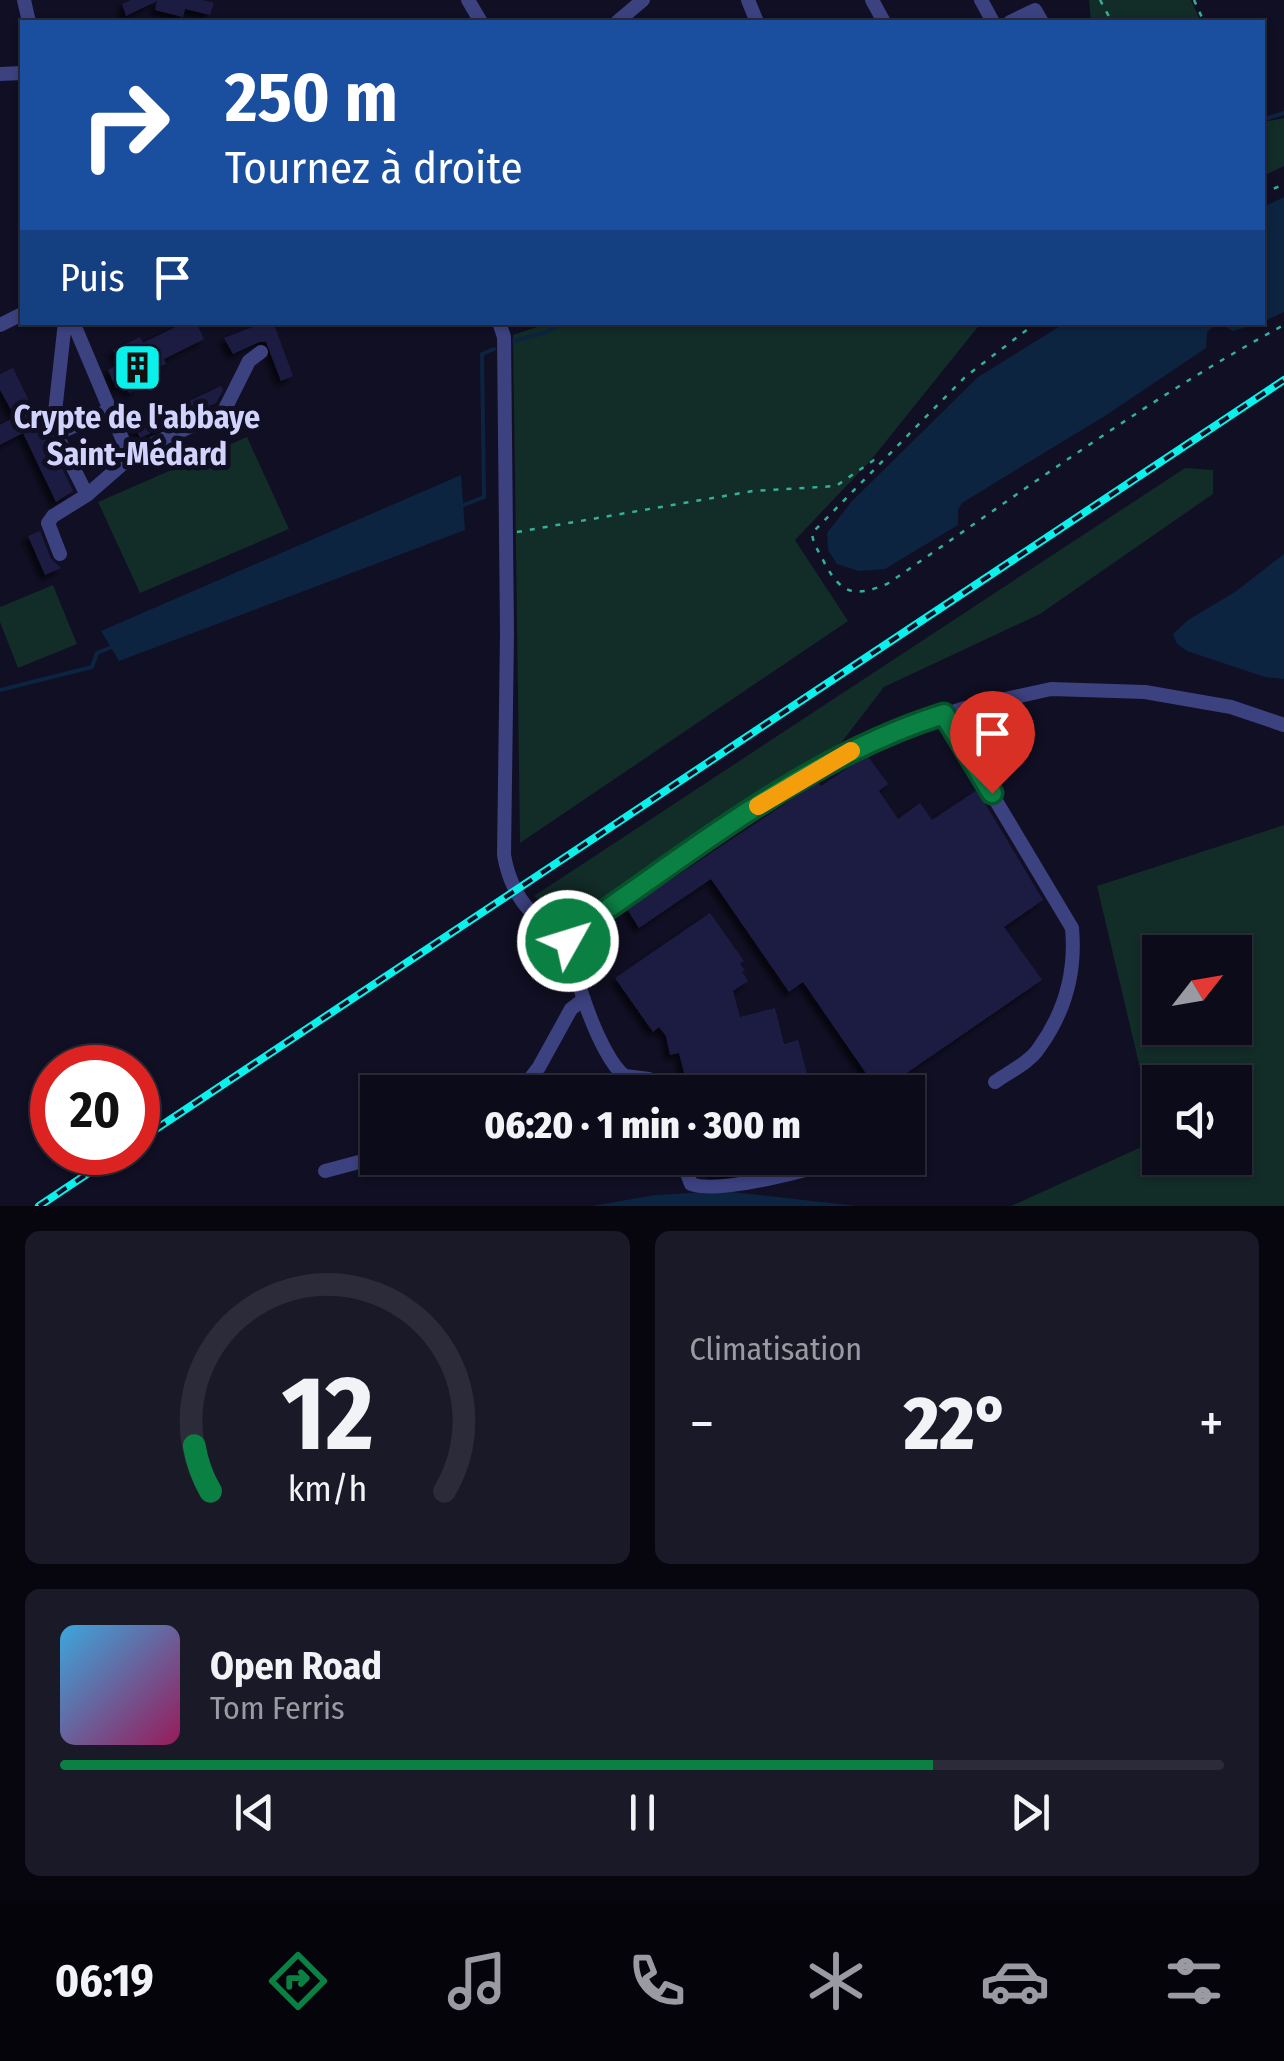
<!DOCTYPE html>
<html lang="fr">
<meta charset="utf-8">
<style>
body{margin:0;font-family:"Fira Sans Condensed",sans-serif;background:#1a1927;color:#f1f3f6;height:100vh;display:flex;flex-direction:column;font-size:38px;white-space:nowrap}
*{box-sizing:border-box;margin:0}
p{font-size:32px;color:#9a9ba2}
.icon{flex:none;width:55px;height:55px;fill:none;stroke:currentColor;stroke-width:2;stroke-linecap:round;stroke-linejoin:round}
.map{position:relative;height:1206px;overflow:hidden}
.details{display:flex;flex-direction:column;gap:25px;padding:25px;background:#07060e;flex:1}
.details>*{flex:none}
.top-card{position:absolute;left:20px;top:20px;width:1245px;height:305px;border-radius:0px;box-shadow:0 2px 8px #0004,0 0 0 2px #2c2b39;background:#1a4fa0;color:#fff;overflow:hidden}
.needle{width:65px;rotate:59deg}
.buttons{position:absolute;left:1142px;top:935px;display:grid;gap:20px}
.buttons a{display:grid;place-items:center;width:110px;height:110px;border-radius:0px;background:#0c0b1a;box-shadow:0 2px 8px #0004,0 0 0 2px #2c2b39;font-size:50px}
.speed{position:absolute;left:30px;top:1045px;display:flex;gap:20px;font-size:50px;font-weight:700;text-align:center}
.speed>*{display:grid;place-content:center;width:130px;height:130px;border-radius:50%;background:#0c0b1a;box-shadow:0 2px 8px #0004,0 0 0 2px #2c2b39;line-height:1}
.speed .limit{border:15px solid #d22;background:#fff;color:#111}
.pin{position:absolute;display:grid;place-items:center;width:85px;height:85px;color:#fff;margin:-102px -42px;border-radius:50% 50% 50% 0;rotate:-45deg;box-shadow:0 0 10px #0007}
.pin .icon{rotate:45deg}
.me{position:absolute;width:110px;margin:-55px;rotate:51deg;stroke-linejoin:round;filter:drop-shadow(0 0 8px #0008)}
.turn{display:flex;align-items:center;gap:35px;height:210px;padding:0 40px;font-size:45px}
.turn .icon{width:130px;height:130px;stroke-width:2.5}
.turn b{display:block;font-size:70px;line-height:85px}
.then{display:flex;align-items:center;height:95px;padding:0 40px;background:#0003;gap:20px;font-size:38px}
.big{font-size:75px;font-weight:800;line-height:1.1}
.details .card{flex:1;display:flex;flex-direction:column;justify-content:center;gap:15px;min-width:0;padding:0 35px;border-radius:15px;background:#1a1927}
.details .dial{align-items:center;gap:0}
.dial svg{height:260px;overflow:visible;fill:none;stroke:#2c2b39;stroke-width:7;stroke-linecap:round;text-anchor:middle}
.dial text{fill:#f1f3f6;stroke:none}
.song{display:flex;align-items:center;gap:30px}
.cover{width:120px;height:120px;border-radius:15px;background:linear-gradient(135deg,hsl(200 70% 55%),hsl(330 70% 35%))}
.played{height:10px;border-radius:5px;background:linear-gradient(90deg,#0b8043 75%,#2c2b39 75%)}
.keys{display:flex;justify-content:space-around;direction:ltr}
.heat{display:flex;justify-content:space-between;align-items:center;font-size:55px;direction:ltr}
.details .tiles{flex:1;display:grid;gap:25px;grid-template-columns:1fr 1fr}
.card:last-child{grid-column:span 2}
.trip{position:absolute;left:360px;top:1075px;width:565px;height:100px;border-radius:0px;background:#0c0b1a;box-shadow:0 2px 8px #0004,0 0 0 2px #2c2b39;font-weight:800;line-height:100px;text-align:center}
.tabs{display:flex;height:160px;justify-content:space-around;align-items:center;background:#05040a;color:#9a9ba2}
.tabs .icon{width:70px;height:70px}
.tabs .on{color:#0b8043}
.tabs b{font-size:45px;color:#f1f3f6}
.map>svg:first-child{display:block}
.green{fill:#122c28;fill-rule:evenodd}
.water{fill:#0c243f}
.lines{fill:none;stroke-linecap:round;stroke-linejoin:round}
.stream{stroke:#0c243f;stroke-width:4}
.building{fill:#1f1c43;filter:url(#shadow)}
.path{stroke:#34b099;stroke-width:2.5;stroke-dasharray:5 8;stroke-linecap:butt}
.minor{stroke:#3c4180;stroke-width:14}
.rail-casing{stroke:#0af1ec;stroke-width:8}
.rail{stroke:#100f23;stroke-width:4;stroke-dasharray:11;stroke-linecap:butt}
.route-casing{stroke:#07532c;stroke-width:25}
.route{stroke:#0b8043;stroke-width:18}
.slow{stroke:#f59e0b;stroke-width:18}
.labels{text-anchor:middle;stroke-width:10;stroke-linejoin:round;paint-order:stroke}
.poi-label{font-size:32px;font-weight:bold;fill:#d2d3fd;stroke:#100f23}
</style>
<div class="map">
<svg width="1284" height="1206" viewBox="0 0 1284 1206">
<defs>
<filter id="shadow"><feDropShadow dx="-5" dy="5" stdDeviation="2.5" flood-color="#0009"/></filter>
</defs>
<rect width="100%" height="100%" fill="#100f23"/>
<path class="green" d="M1089 0H1191L1201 22H1091Z
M1284 118V166L1263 176V122Z
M549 323H981L871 460 795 540 848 621 520 843 513 335Z
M247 437 289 529 140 593 98 502Z
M1185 468 1213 470V494L1040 614 884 687 841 743 590 913 557 915 534 896Z
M53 585 77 644 18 668 0 622V607Z
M1284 825V1206H1011L1157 1140 1097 886ZM1235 952V1028H1160V952ZM1235 1082V1158H1160V1082Z"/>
<path class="water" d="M1284 197V312L1263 322V207Z
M1065 323H1260L1233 331 1218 323 1207 332 1206 348 1108 414 962 503 958 510V525L885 569 859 571 837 564 828 550 827 533 852 501 978 377Z
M461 475 465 530 119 661 101 631Z
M1284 554V679L1265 677 1187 651 1177 644 1173 634 1188 620 1235 592Z
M723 1191 857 1206H592L655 1195Z"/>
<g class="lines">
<path class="stream" d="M1262 120 1284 113
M514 341 547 332 563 322
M461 506 484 497 482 354 494 349
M0 690 92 667 97 653 114 646"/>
</g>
<path class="building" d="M131 0H202L214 3 210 15 185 9 183 17 155 10 157 1 126 16 122 4Z
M186 322H196L204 339 164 359 166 364 136 378 135 390 130 393 121 386 116 388 108 370 120 364 113 350 140 337 143 343Z
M266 322H273L293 376 281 381 266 342H259L233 354 224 338Z
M13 368 73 491 56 502 23 433 0 445V425L15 417 0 390V374Z
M221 386 223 390 216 403 140 438 135 427Z
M40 531 51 559 61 568 45 575 28 536Z
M867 755 888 784 879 791 898 819 920 803 932 820 977 790 1043 900 1004 927 1042 980 879 1092 803 982 789 992 711 879 639 928 627 909 818 782 821 786Z
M710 913 744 961 740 964 745 970 742 972 748 981 733 991 740 1017 775 1008 784 1044 798 1040 812 1092H689L679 1053 670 1055 666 1036 659 1027 653 1032 615 978Z
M707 1158H799L800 1160 743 1173 712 1176Z"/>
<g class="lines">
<path class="path" d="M1100 0 1112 22
M1194 0 1204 22
M1262 194 1284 184
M1037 322 965 377 812 533C813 545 820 553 825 564 842 595 855 597 887 584 1018 495 1145 400 1284 325
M517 532 753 491 836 486 874 460 882 459"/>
<path class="minor" d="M24 0 29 22
M468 0 481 22
M748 0 757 22
M872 0 884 22
M981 0 993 22
M617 22 643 0
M1010 22 1035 10 1042 22
M0 74 22 73
M65 322 54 421 56 434 87 495 126 461 129 455 73 322
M499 322 504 337 507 633 504 855C512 902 546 946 596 917L821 767 874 738 965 708 1051 689 1145 692 1231 707 1284 725
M0 325 22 314
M56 434 109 410
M129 455 224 411 249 361 261 352
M60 554 48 523 53 516 87 495
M944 714 1072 928C1076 971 1065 1012 1039 1048 1030 1062 1009 1072 995 1082
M569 928C566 959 600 1059 625 1076L649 1079 657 1092
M520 1092 539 1067 571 1009 584 999
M681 1158 691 1184C720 1195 815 1168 847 1158
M325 1171 378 1157"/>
<defs>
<path id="rail" d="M138 1141 1284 380
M39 1206 120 1152"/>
</defs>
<use href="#rail" class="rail-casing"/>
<use href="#rail" class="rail"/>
</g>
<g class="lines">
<defs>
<path id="route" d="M568 941 569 928 596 917C706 841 815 754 944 714L992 793"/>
</defs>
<use href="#route" class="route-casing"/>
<use href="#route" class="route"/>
<path class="slow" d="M758 806 851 751"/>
</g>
<defs>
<symbol id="building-square" viewBox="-11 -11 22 22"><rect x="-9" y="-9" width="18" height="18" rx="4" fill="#0af1ec" stroke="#100f23"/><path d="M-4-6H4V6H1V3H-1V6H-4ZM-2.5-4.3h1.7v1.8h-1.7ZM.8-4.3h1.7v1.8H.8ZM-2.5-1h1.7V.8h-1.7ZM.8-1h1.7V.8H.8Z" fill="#111"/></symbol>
</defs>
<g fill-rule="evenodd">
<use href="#building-square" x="110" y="340" width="55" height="55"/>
</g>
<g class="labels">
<g class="poi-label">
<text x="137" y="428">Crypte de l'abbaye<tspan x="137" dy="37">Saint-Médard</tspan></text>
</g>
</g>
</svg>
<div class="buttons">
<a><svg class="needle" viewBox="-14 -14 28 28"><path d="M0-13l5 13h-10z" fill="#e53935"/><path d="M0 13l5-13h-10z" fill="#9a9ba2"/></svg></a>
<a><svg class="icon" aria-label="sound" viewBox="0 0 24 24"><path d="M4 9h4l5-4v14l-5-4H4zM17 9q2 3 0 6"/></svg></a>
</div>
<div class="speed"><div class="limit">20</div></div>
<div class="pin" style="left:992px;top:793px;background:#d93025"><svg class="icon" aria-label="arrive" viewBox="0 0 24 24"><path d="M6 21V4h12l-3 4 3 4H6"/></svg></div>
<svg class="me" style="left:568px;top:941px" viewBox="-20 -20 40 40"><circle r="17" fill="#0b8043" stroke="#fff" stroke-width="3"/><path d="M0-11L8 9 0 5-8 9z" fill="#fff"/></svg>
<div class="trip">06:20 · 1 min · 300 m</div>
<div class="top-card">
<div class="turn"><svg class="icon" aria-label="right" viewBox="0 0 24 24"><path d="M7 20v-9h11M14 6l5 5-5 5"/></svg><div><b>250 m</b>Tournez à droite</div></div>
<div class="then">Puis<svg class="icon" aria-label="arrive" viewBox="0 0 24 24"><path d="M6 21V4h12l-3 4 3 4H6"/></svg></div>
</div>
</div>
<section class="details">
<div class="tiles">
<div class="card dial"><svg viewBox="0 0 100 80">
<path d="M14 69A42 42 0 1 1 86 69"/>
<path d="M14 69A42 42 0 0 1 9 55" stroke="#0b8043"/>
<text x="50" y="56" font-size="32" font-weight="700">12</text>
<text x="50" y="72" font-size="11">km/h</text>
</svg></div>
<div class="card"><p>Climatisation</p>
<div class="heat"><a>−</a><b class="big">22°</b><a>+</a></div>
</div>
<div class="card">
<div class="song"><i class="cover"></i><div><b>Open Road</b><p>Tom Ferris</p></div></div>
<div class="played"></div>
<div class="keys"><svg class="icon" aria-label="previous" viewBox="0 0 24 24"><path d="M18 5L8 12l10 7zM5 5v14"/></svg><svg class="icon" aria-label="pause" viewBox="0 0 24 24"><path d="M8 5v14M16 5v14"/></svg><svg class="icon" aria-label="next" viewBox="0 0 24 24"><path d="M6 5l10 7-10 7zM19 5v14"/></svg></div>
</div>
</div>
</section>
<nav class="tabs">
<b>06:19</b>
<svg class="icon on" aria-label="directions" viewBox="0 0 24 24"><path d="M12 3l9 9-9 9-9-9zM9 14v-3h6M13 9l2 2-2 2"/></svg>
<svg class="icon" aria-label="music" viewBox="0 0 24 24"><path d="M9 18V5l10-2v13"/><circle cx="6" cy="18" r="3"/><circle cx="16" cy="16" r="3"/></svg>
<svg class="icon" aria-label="phone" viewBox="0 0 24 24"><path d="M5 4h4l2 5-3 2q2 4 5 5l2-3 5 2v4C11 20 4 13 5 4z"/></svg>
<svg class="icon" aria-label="climate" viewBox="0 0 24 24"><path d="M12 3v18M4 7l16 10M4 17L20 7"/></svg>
<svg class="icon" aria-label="car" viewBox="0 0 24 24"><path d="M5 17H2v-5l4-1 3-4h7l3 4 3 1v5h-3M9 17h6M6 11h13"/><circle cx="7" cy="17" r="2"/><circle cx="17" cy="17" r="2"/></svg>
<svg class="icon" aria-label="filters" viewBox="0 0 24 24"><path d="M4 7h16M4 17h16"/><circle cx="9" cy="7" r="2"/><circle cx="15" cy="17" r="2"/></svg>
</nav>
